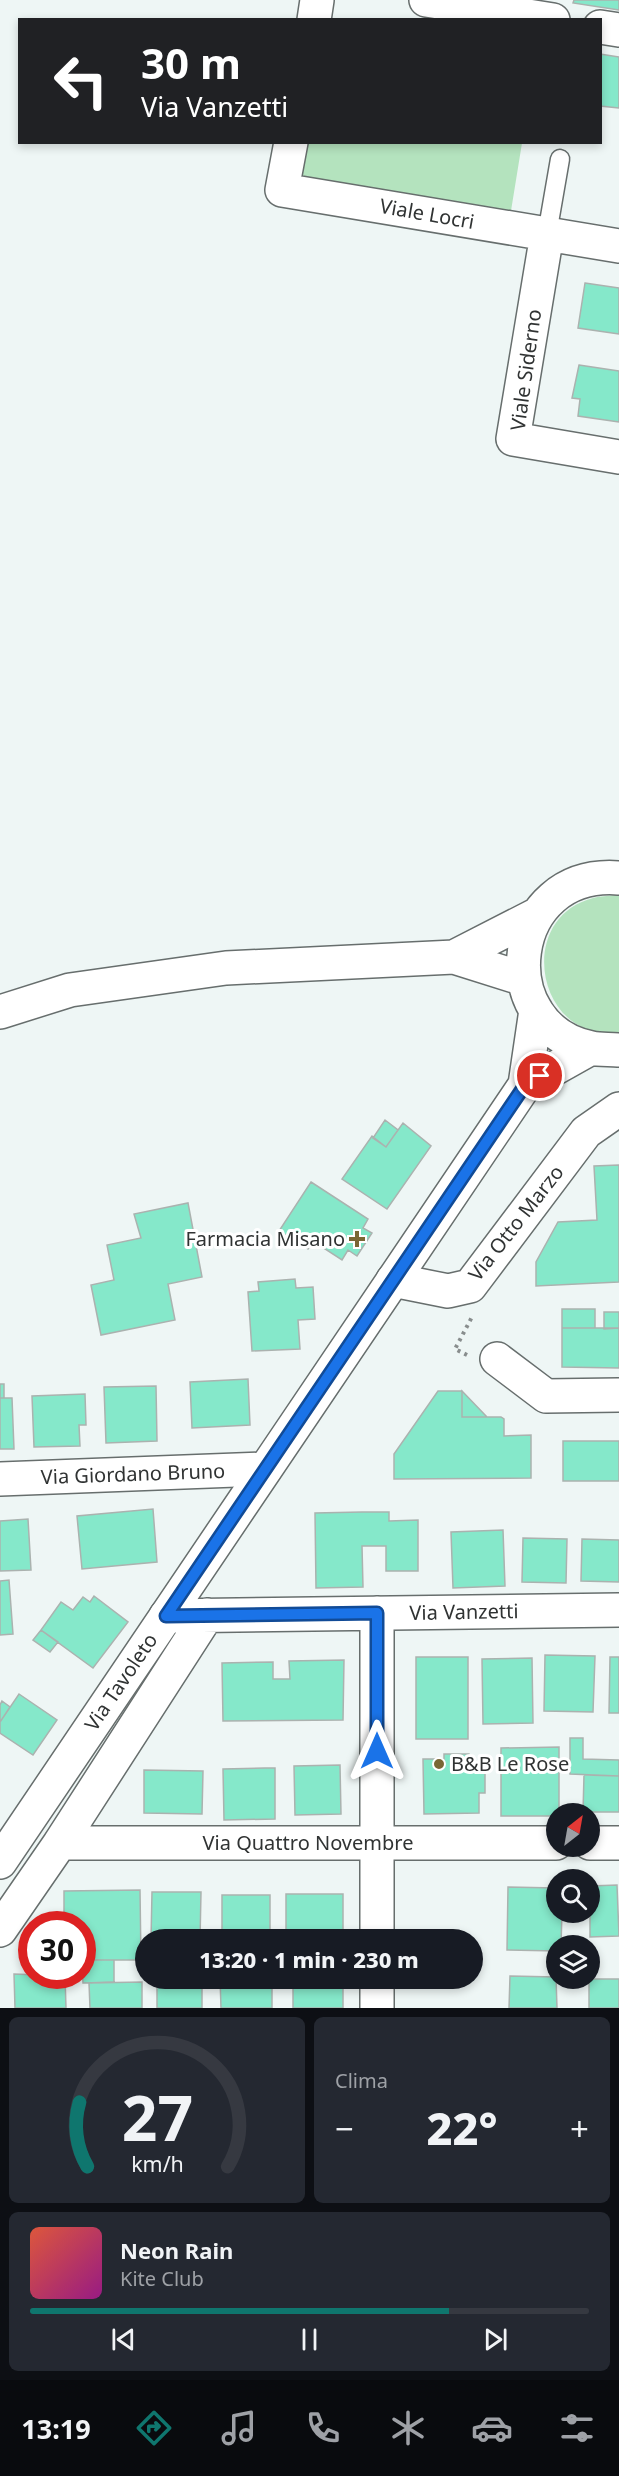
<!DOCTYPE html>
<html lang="it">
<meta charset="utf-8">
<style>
body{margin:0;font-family:"Noto Sans",sans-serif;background:#242831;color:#f1f3f6;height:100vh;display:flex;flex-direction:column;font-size:22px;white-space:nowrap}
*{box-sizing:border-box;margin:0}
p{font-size:20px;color:#9ea1a6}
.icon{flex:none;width:33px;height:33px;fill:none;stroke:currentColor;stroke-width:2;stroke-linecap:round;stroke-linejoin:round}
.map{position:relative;height:2008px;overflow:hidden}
.drawer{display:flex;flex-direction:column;gap:9px;padding:9px;background:#0d0f14;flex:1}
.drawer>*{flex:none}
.top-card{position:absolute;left:18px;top:18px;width:584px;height:126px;border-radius:0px;box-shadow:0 3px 9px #0003;background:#202124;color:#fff;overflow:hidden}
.needle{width:39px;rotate:31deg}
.fabs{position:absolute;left:546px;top:1803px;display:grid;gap:12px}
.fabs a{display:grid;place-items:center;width:54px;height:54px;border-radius:50%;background:#171b24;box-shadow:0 3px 9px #0003;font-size:30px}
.speed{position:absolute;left:18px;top:1911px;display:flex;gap:12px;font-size:30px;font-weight:700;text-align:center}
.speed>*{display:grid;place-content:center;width:78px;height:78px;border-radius:50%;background:#171b24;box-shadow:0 3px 9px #0003;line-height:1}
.speed .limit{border:9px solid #d22;background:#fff;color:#111}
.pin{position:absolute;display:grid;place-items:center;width:51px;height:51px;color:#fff;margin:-26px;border:3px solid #fff;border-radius:50%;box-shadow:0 2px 6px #0007}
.me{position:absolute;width:66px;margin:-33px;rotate:0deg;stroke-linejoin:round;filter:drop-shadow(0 0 4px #0008)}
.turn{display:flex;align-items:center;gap:21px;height:126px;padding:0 24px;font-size:27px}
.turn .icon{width:78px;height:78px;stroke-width:2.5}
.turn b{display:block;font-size:42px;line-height:51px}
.big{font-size:45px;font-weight:800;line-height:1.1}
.drawer .tile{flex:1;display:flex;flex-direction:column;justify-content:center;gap:9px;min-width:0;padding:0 21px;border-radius:9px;background:#242831}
.drawer .dial{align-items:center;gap:0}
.dial svg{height:156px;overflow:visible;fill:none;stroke:#363941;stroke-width:7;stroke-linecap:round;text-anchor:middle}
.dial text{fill:#f1f3f6;stroke:none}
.song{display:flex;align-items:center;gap:18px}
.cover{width:72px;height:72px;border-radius:9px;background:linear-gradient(135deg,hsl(10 70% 55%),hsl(310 70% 35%))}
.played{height:6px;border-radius:3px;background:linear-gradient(90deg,#0f766e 75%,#363941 75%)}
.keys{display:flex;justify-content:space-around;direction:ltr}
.heat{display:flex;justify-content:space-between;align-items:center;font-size:33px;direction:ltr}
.drawer .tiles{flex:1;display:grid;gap:9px;grid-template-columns:1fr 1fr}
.tile:last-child{grid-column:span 2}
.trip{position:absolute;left:135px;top:1929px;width:348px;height:60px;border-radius:30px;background:#171b24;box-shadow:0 3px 9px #0003;font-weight:800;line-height:60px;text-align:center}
.dock{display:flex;height:96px;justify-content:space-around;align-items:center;background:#090b0e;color:#9ea1a6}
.dock .icon{width:42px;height:42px}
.dock .on{color:#0f766e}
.dock b{font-size:27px;color:#f1f3f6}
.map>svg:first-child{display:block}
.green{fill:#b4e3be}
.building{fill:#85e8ca;stroke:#abb2af;stroke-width:1.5}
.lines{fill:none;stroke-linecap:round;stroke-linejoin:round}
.lane-casing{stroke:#676e6d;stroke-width:21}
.street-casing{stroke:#676e6d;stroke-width:36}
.secondary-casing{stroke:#676e6d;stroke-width:36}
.path{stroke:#888d8d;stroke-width:4;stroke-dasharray:3 4.5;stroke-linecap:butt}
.lane{stroke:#fff;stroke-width:18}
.street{stroke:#fff;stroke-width:33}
.secondary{stroke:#fff;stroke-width:33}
.route-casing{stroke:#114b97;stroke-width:15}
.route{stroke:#1a73e8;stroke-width:10}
.poi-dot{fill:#796735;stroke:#fff;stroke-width:2}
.labels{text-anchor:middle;stroke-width:6;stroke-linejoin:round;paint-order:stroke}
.street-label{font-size:20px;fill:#303333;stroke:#fff}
.poi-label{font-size:20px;fill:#303333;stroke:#fff;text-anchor:end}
</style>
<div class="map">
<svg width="619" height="2008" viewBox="0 0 619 2008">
<rect width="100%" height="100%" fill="#eef6f5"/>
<path class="green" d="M308 143H522L510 217 300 182Z
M616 895 619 896V1032C538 1044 513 919 593 898 600 896 609 896 616 895Z"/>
<path class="building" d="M574 0H619V10L573 3Z
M600 54 619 57V108L600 106Z
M585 283 619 288V334L578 328Z
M579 365 619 371V422L578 416 580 399 572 398Z
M385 1120 398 1130 386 1147 373 1138Z
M403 1123 431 1146 387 1209 342 1179 372 1136 386 1147Z
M619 1165V1282L536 1286V1262L558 1222 597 1220 594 1166Z
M311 1182 368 1219 363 1228 372 1233 357 1256 348 1250 342 1260 313 1241 308 1249 279 1231Z
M188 1203 202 1277 168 1284 175 1320 101 1335 91 1285 114 1280 107 1245 141 1238 134 1214Z
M295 1279 296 1288 313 1287 315 1319 298 1320 300 1349 252 1351 248 1292 259 1291 258 1282Z
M562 1309H595V1328H562Z
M604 1312H619V1328L604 1329Z
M562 1328H619V1368L562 1367Z
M248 1379 250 1425 192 1428 190 1382Z
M0 1384H4V1398H0Z
M156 1386 157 1441 106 1443 104 1387Z
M438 1391H462V1417H501L504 1419V1436L531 1435V1478L394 1479V1454Z
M462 1391 487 1417H462Z
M85 1394 86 1425H79L80 1446 34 1447 32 1396Z
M0 1398H12L14 1449H0Z
M563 1441H619V1481H563Z
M153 1509 157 1562 82 1569 77 1516Z
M362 1512H389V1521L418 1520V1571H386V1546H362L363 1587 316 1588 315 1513Z
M28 1519 31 1570 0 1571V1521Z
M503 1530 505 1586 453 1588 451 1532Z
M523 1538 567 1539 566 1583 522 1582Z
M582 1539 619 1540V1582L581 1581Z
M9 1580 13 1634 0 1635V1581Z
M94 1596 128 1622 93 1668 41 1630 61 1602 73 1610 83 1597 90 1602Z
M41 1630 58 1642 50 1652 33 1640Z
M545 1655 595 1656 593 1712 544 1711Z
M416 1657H468V1739H416Z
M610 1657H619V1713H609Z
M532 1658 533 1723 483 1724 482 1659Z
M344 1660 343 1720 223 1721 222 1663 273 1662V1679H290L289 1661Z
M19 1694 57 1720 33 1755 0 1733V1722Z
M2 1701 10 1707 0 1722V1705Z
M570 1738H583V1759L619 1760V1776L570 1774Z
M559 1747V1814L556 1816H501V1748Z
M444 1754H469L485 1771V1793H479V1813L424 1814 423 1759H444Z
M340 1765 341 1814 295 1815 294 1766Z
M265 1768H275V1819L224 1820 223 1769Z
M144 1770 203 1771 202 1814 144 1813Z
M584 1775 619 1776V1812H583Z
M617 1885 619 1936 590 1937V1886Z
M508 1887 556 1888V1912H562L561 1946H556V1951L507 1950Z
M140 1890 141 1960H82V1924H64V1891Z
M152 1892H201L200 1940H151Z
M286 1894H343V1940H286Z
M222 1895H270V1940H222Z
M82 1960H114V1982L83 1983Z
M14 1974 65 1976 66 2008H15Z
M510 1976 556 1977 557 2008H509Z
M157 1978H202V2008H157Z
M220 1978H272V2008H221Z
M293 1978H343V2008H293Z
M589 1979H619V2008H589Z
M142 1982V2008H90L89 1983Z"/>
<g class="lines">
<defs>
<path id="lane" d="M547 234 560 159"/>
<path id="street" d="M426 0 553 20
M314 20 317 0
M600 27 619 30
M291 142 282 190 619 246
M547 234 513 439 619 457
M393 1280 448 1291 470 1286 586 1132 619 1109
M497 1359 546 1396 619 1395
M0 1479 265 1469
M377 1613V1940
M166 1616 619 1610
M60 1843H556
M590 1843H619
M0 1930 60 1843 207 1615
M377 1978V2008"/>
<path id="secondary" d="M619 878C506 869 489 1027 591 1048 600 1050 610 1049 619 1050
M454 957 538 914
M0 1012 70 990 226 968 454 957 524 979
M525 1085 591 1048
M0 1862 525 1085 536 1010"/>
</defs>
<use href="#lane" class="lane-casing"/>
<use href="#street" class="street-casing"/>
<use href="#secondary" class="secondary-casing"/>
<path class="path" d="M467 1355 455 1349 473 1315"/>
<use href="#lane" class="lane"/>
<use href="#street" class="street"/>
<use href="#secondary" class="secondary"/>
</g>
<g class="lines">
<defs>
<path id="route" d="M377 1751V1613L166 1616 525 1085 540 1076"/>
</defs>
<use href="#route" class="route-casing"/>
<use href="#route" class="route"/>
</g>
<g class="poi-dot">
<path d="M354 1230h6v6h6v6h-6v6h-6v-6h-6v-6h6z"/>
<circle cx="439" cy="1764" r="6"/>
</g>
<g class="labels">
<g class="street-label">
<text transform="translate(427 214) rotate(10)" y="7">Viale Locri</text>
<text transform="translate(526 370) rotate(-82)" y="7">Viale Siderno</text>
<text transform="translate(516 1223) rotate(-52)" y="7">Via Otto Marzo</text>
<text transform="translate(133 1474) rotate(-2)" y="7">Via Giordano Bruno</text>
<text transform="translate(464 1612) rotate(-1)" y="7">Via Vanzetti</text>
<text transform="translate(121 1682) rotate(-56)" y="7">Via Tavoleto</text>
<text x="308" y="1850">Via Quattro Novembre</text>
</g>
<g class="poi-label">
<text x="345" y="1246">Farmacia Misano</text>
<text x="451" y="1771" text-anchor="start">B&amp;B Le Rose</text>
</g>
</g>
</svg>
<div class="fabs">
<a><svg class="needle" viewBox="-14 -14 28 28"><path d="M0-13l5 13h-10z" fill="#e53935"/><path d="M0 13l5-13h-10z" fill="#9ea1a6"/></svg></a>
<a><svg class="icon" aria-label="search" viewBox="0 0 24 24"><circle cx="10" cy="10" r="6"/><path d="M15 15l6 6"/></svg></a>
<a><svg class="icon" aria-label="layers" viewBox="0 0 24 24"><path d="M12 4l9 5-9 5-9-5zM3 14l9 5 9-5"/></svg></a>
</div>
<div class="speed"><div class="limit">30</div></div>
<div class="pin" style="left:540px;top:1076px;background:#d93025"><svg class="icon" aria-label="arrive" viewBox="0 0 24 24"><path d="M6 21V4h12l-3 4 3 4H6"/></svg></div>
<svg class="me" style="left:377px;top:1751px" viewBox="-20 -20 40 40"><path d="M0-17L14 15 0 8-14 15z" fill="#1a73e8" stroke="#fff" stroke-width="4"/></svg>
<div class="trip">13:20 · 1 min · 230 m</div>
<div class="top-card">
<div class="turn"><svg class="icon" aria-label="left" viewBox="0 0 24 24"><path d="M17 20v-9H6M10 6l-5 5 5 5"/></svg><div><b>30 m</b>Via Vanzetti</div></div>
</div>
</div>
<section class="drawer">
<div class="tiles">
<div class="tile dial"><svg viewBox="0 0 100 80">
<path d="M14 69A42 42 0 1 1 86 69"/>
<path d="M14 69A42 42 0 0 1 10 36" stroke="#0f766e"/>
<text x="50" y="56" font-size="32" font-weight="700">27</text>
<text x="50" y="72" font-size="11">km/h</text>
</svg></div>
<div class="tile"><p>Clima</p>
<div class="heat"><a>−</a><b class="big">22°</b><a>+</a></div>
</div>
<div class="tile">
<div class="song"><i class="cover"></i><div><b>Neon Rain</b><p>Kite Club</p></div></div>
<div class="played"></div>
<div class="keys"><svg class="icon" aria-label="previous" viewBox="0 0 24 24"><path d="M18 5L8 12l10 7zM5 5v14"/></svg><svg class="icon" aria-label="pause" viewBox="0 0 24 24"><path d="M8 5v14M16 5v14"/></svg><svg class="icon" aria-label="next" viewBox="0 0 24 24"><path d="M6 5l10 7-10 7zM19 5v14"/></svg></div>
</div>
</div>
</section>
<nav class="dock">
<b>13:19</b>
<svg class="icon on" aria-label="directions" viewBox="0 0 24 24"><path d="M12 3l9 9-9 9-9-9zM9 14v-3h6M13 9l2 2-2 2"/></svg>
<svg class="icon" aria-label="music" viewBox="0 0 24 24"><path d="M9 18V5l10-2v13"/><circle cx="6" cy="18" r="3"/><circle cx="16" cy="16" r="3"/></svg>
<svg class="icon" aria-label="phone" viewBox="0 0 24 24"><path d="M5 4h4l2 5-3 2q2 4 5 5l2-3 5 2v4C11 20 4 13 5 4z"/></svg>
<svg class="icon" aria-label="climate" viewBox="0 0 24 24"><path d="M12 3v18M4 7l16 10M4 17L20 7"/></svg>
<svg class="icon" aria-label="car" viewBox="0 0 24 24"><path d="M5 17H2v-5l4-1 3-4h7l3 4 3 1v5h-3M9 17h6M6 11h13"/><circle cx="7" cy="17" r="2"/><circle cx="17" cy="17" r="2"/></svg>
<svg class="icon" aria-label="filters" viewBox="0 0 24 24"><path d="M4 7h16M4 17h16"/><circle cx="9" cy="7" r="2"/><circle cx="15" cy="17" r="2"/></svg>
</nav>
